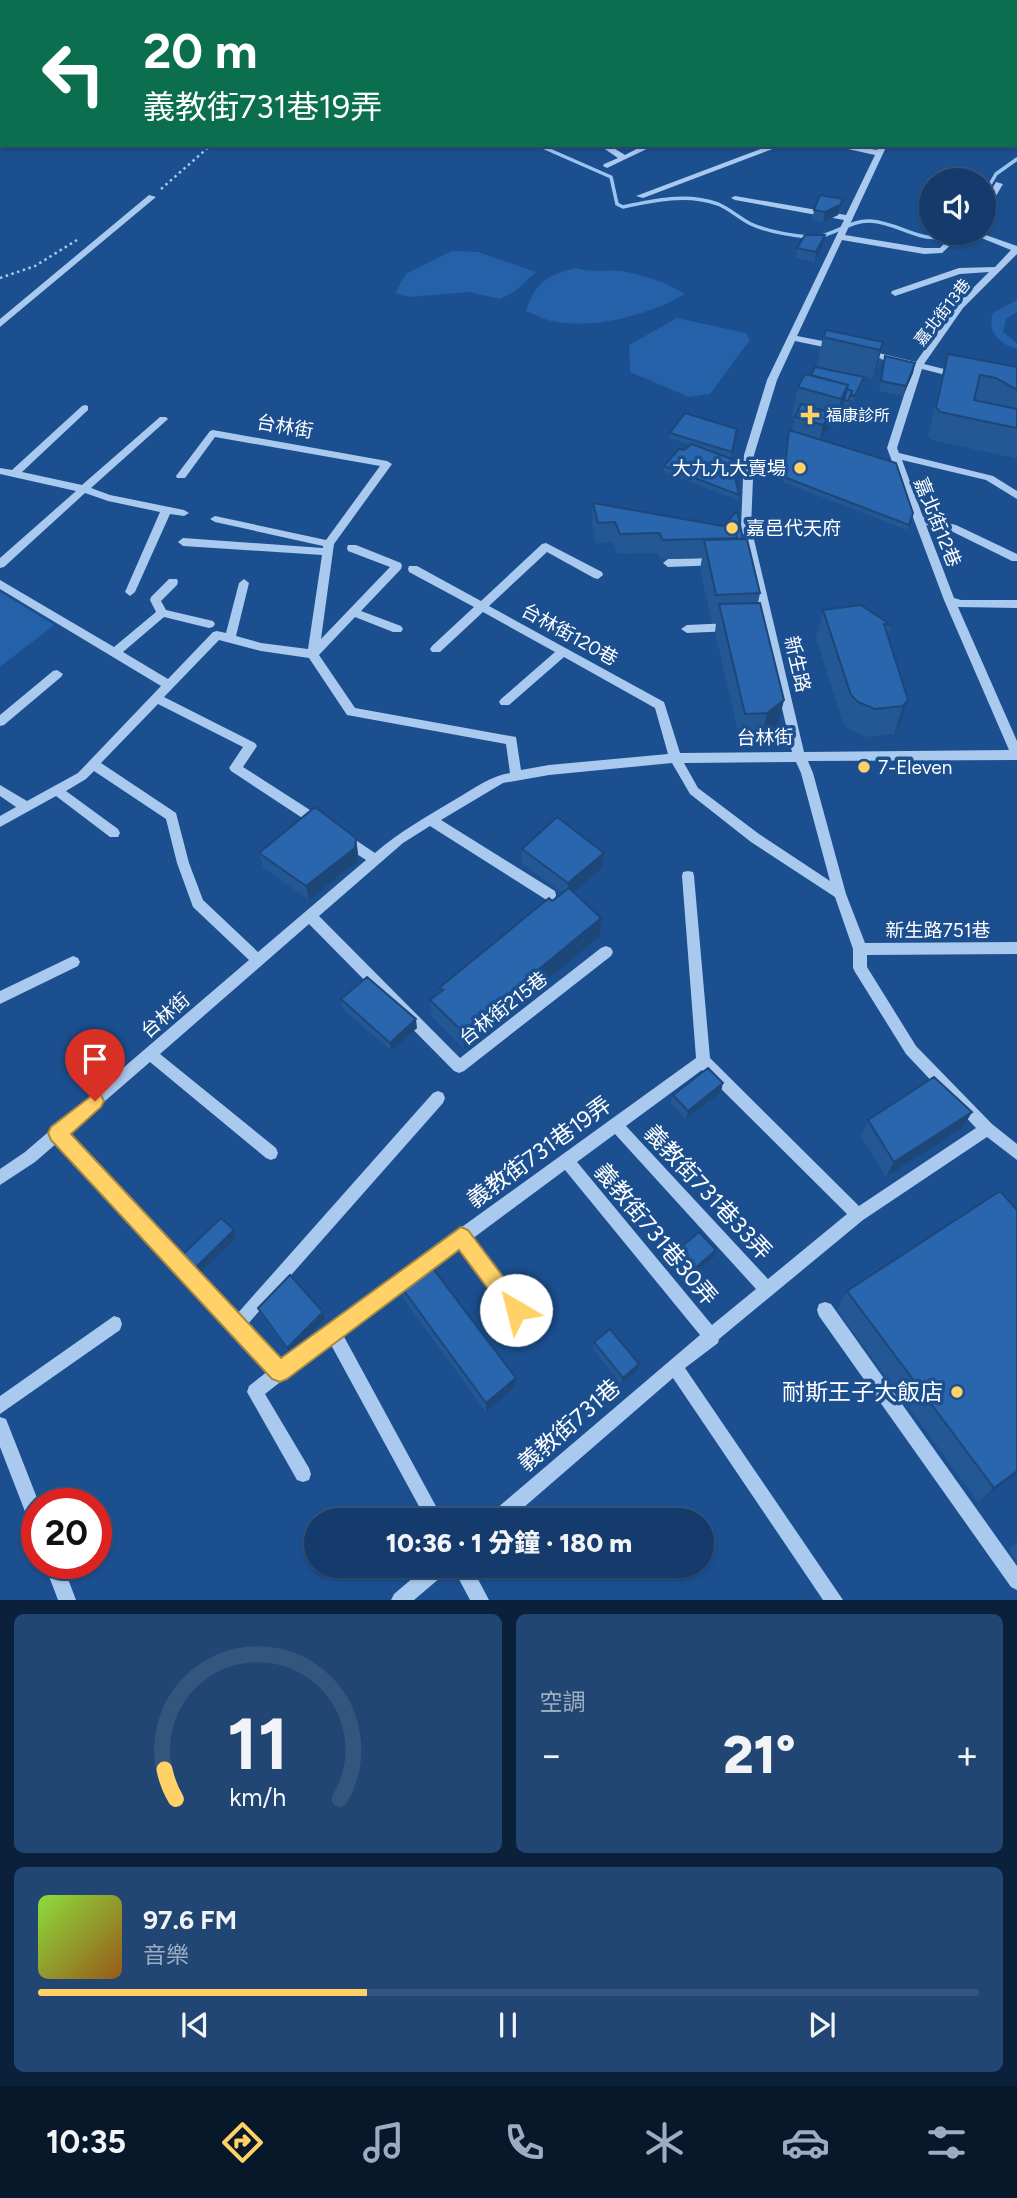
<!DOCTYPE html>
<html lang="zh-TW">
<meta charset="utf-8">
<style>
body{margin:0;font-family:Figtree,"Noto Sans TC",sans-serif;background:#214673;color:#f1f3f6;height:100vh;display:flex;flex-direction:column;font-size:26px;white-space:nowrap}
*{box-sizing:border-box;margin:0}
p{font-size:23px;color:#9dadc1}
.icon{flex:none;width:38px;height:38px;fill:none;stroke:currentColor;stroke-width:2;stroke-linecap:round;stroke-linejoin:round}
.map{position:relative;height:1600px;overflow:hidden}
.side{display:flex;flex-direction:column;gap:14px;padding:14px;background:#0b203b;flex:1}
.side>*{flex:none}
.guide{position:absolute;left:0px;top:0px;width:1018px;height:147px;box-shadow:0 2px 5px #0004,0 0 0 2px #33557e;background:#0b6e4f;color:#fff;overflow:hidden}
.buttons{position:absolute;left:919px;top:168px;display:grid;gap:14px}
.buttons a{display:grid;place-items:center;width:77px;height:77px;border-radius:50%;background:#143b6b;box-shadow:0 2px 5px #0004,0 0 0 2px #33557e;font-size:35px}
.speed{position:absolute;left:21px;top:1488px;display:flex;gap:14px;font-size:35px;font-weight:700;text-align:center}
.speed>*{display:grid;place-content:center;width:91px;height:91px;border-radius:50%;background:#143b6b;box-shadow:0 2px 5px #0004,0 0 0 2px #33557e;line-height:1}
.speed .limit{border:10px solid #d22;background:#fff;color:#111}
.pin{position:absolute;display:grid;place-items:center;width:60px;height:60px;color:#fff;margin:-72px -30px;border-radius:50% 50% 50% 0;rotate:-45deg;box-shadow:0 0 7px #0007}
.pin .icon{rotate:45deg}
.me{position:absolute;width:77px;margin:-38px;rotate:323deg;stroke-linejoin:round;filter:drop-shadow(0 0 5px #0008)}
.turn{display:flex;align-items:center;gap:24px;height:147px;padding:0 28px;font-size:32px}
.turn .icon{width:91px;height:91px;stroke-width:2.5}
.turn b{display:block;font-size:49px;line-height:60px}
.big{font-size:52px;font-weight:800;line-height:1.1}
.side .tile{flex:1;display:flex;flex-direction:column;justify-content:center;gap:10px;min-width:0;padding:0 24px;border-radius:10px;background:#214673}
.side .dial{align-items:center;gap:0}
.dial svg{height:182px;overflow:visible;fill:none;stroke:#33557e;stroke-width:7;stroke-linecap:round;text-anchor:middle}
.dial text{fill:#f1f3f6;stroke:none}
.song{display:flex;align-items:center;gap:21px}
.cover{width:84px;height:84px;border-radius:10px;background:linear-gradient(135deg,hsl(90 70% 55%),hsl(30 70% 35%))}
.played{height:7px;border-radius:4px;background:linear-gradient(90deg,#ffd166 35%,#33557e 35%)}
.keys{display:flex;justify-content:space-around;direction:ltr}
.heat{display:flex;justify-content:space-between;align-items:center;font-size:38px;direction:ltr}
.side .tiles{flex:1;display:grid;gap:14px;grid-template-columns:1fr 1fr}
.tile:last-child{grid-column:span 2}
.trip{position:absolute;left:304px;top:1508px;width:410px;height:70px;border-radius:35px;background:#143b6b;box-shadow:0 2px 5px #0004,0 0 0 2px #33557e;font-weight:800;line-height:70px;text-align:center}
.dock{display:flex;height:112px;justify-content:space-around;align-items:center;background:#08182b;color:#9dadc1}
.dock .icon{width:49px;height:49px}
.dock .active{color:#ffd166}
.dock b{font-size:32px;color:#f1f3f6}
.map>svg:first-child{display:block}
.green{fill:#2461a8}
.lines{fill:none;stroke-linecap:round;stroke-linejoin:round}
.stream{stroke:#9cc4f0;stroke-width:3.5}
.path{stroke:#a9c9ee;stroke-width:2.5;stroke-dasharray:2.5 3.5;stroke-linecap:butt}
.minor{fill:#a9c9ee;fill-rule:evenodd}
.wall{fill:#245895}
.shaded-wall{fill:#1d4779}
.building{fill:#2a66ad;stroke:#1d4779;stroke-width:2}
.route{fill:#ffd166;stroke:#a68842;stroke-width:2}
.poi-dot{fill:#ffd166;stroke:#1b4f8f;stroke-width:2.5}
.labels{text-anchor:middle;stroke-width:7;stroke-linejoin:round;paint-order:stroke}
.far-street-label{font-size:16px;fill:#fff;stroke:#1b4f8f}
.far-poi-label{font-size:16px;fill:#fff;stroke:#1b4f8f;text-anchor:start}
.street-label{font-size:19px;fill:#fff;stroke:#1b4f8f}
.poi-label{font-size:19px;fill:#fff;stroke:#1b4f8f;text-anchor:start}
.near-street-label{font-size:23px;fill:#fff;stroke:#1b4f8f}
.near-poi-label{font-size:23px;fill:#fff;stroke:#1b4f8f;text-anchor:end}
</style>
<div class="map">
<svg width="1017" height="1600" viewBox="0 0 1017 1600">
<rect width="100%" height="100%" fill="#1b4f8f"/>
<path class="green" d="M452 251 478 252 536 272 514 292 500 299 469 292 410 297 395 293 406 274Z
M576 268C591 273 605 269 621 271 640 274 669 283 685 294 650 314 598 329 557 322 547 321 536 315 526 311 534 283 549 274 576 268Z
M1017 300V312L1006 319 1003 332 1017 343V349C1000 344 986 332 993 313Z
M677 318 746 333 750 340 710 394 689 397 630 372 629 345Z
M0 592 54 625 0 667Z"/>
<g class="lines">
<path class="stream" d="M429 0 432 2
M538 145 611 177 617 204 623 207C655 200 687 193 718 204 730 209 739 218 751 224 768 232 789 235 808 237 831 239 848 220 870 221 903 223 923 248 957 233
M984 195 996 174 1017 159"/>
<path class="path" d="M866 0 870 2
M377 2 379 0
M0 6 2 8
M161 189 211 145
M0 278 35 266 77 240"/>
<path class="minor" d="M612 0H620L611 2Z
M722 0H730L721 2Z
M599 145H609L625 155 644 145H655L607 168 603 166 604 164 618 158Z
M771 145H783L643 198 636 196Z
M830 145H849L877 150 879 145H887L845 235 924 248H940L954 233H963L942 253 924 254 842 240 797 336 838 344 843 347 838 350 795 341 777 380 754 455 751 527 804 752 1009 750 944 600 887 448 913 367 863 355 861 353 866 350 916 362 957 304 989 272 960 274 895 296 891 293 892 291 959 268 995 267 1011 250 969 233H980L1017 246V254L963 308 924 364 960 373 962 375 957 378 922 369 897 448 899 453 993 476 1017 491V499L986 480 902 460 923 517 956 525 1017 554V561H1012L949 530 926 525 954 598 961 600H1017V608L958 607 1017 741V760L808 761 813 773 846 894 865 943 1017 942V954L867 955V967L916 1046 992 1124 1017 1144V1160L987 1137 863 1220 719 1339 718 1343 685 1368 843 1600H823L673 1378 508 1521H487L489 1515 700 1335 565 1170 472 1239 522 1304 524 1310 522 1316 516 1318 510 1316 459 1247 342 1333 444 1521H427L330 1343 265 1394 309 1468 311 1474 309 1480 303 1482 297 1480 247 1392 249 1386 268 1371 57 1143 35 1162 0 1185V1169L25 1152 249 960 193 907 177 863 166 819 94 771 86 779 66 791 118 829 120 833 118 837H110L56 796 0 827V816L16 807 0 796V785L27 801 78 773 161 686 0 589V580L114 647 156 612 150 600 151 597 169 579H177L178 582 177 585 161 601 166 610 213 621 215 624 213 627 209 628 164 617 123 652 168 679 213 632 217 631 226 633 239 583 244 579 249 583 236 636 261 643 308 649 322 555 183 546 178 542 183 538 323 548V546L215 522 210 519 215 516 326 540 380 466 215 437 185 478H177L176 476 210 431 213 430 387 461 392 464 334 544 321 639 390 567 348 551 347 548 348 545H356L401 563 402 566 401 569 361 611 401 626 403 629 401 632H393L355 617 319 655 355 708 516 737 521 770 549 765 668 754 655 708 564 657 509 705H501L499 702 501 699 555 652 483 612 440 652H432L430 649 432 646 474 607 409 572 408 569 409 566H417L481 601 542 544 546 543 602 572 603 575 598 579 594 578 547 552 489 606 664 702 680 753 792 752 741 527 744 455 767 380 844 220 735 200 731 198 735 196 846 215 875 155ZM219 640 261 651 309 658 347 715 506 744 510 773C490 776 473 789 456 799 428 816 400 831 375 853L348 835H340L338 839 340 843 366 860 258 952 203 900 189 863 176 813 101 763 158 704 243 747 229 768 231 771 316 827H324L326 823 324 819 243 767 257 746 255 743 164 697ZM796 762 801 773 830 881 759 834 698 788 684 763ZM672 763 690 794 751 842 835 897 853 949V968L855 972 906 1054 976 1128 859 1206 710 1058 694 876 693 872 688 871 683 872 682 876 696 1058 326 1325 281 1361 247 1325 443 1103 445 1098 443 1093 438 1091 433 1093 237 1314 68 1133 150 1062 266 1158 271 1160 276 1158 278 1153 276 1148 160 1054 309 924 454 1071 459 1073 464 1071 611 956 613 952 611 948 606 946 601 948 460 1058 319 916 403 843 430 826 545 899 550 900 555 899 556 895 555 891 441 820 503 783 549 775ZM702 1070 847 1214 768 1279 626 1126ZM615 1134 756 1289 712 1325 577 1162Z
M996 182 1003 184 987 211H984V203Z
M149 195 156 197 0 327V319Z
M85 405 88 406V410L22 472 82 485 160 417H166L168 419 91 488 110 495 184 510 189 513 184 516 170 514 135 592 130 596 125 592 160 512 108 501 85 493 4 567 0 568V558L76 491 0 474V468L12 470 82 406Z
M716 558 720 559 721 562 720 565 668 567 663 563 668 559Z
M731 623 737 627 731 631 687 633 681 629 687 625Z
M57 670 63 674 61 677 4 725 0 726V715L53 671Z
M73 956 78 958 80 962 78 966 0 1004V991Z
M825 1302 831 1304 1017 1566V1590L1011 1587 819 1316 817 1310 819 1304Z
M114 1316 120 1318 122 1324 120 1330 0 1414V1396Z
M0 1417 6 1419 39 1503H37V1529L31 1527 0 1447Z
M44 1563H62L76 1600H58Z
M427 1566H450L447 1572 414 1600H391L394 1594Z
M452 1566H471L489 1600H470Z"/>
</g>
<path class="wall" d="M841 209 838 215 823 222 812 220 814 210Z
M825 235 823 245 815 262 796 258 797 248Z
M823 337 883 342 879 358 882 359 880 364 878 368H877L873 379 817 366Z
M948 354 1017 367V460L1014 458 932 440 928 436 940 382Z
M885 356 915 363 913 373 903 396 879 391Z
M811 375 864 377 863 382 854 401 850 400 846 411 842 410 835 427 830 426 820 440 913 513 907 530 783 482 788 436 792 431 795 416H792L798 387Z
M737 429 731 457 711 451 739 495 738 500 664 472V466L691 445 669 438 670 433Z
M593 503 743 539 760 593 758 603 784 700 777 727 761 740 740 741 715 632 716 623H712L700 569 702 558 661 559 657 553 618 554 613 542 596 543 592 523Z
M823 610 891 625 888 636 908 700 899 727 894 734 867 737 850 730 843 723 816 638Z
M522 849 604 853 603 867 573 892 600 936 464 1049 432 1017 430 1000 439 993V988L562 893 522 863Z
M259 853H358L357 862 309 900 263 867Z
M341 999 417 1028 391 1051 342 1008Z
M721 1092 686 1119 671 1103 673 1095Z
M972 1112 963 1127 886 1177 861 1136 868 1120Z
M236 1238 195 1278 183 1265 179 1258Z
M716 1250 714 1257 684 1283 667 1264 669 1257Z
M402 1288 516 1378 515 1387 486 1412 403 1298Z
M847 1291 1017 1473 978 1502 837 1310Z
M258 1308 323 1312 325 1319 289 1354 261 1315Z
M594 1342 637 1371 621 1384 593 1349Z
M1017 1542V1561L1008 1549Z"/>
<path class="shaded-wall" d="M843 199 838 215 823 222 825 212Z
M825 235 823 245 815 262 816 252Z
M883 342 876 371 873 379 880 350Z
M915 363 913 373 903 396 906 386Z
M848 385 841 413 835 427 841 399Z
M833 413 829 428 820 440 823 425Z
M784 700 777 727 761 740 767 713Z
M908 700 899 727 894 734 903 706Z
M356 838 358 853 357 862 309 900 306 886Z
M604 853 603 867 568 897V883Z
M601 918 600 936 464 1049 463 1032Z
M416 1019 417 1028 391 1051 390 1043Z
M723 1083 721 1092 686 1119 688 1111Z
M972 1112 963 1127 886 1177 894 1162Z
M234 1230 236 1238 195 1278 192 1271Z
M716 1250 714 1257 684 1283 686 1276Z
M323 1312 325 1319 289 1354 287 1348Z
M639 1364 637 1371 621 1384 623 1378Z
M516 1378 515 1387 486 1412V1403Z
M1017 1471V1473L978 1502 994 1488Z"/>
<path class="building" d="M820 195 843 199 840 205 825 212 814 210Z
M805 235H825L816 252 797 248Z
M826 330 883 342 880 350 823 337Z
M948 354 1017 367V390L996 378 980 375 974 400 1017 409V428L940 412 936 407Z
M885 356 915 363 906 386 881 381Z
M815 367 864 377 855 396 851 395 852 391 847 389 848 385 811 375Z
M805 374 848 385 841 399 798 387Z
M847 389 852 391 848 401 844 400Z
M801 404 833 413 823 425 795 417Z
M685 413 737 429 732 452 670 433Z
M789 430 896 463 913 513 909 525 784 477Z
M692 444 731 459 739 495 664 466 679 449 684 450Z
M593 503 734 528 737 538 663 540 659 533 620 534 615 522 598 523Z
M737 511 743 539H737L734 528 723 526Z
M747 539 760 593 716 595 704 540Z
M760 603 784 700 767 713 745 714 719 604Z
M861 605 891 625 884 624 908 700 903 706 875 709 858 702 851 695 823 610Z
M315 807 356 838 355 848 306 886 259 853Z
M557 817 604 853 568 883 522 849Z
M569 888 601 918 463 1032 430 1000 443 990 439 988 549 898 552 901Z
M367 977 416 1019 390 1043 341 999Z
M708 1068 723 1083 688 1111 673 1095Z
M934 1077 972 1112 894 1162 868 1120Z
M1000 1191 1017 1210V1471L994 1488 847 1291Z
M221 1218 234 1230 192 1271 179 1258Z
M699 1232 716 1250 686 1276 669 1257Z
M431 1266 516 1378 486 1403 402 1288Z
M290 1275 323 1312 287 1348 258 1308Z
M610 1329 639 1364 623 1378 594 1342Z"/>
<path class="route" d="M95 1093 101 1095 104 1101 101 1107 71 1134 281 1358 461 1227 468 1230 523 1303 526 1310 523 1317 516 1320 509 1317 459 1250 287 1379 280 1382 272 1379 51 1140 48 1133 51 1127Z"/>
<g class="poi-dot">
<path d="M806.5 404.5h7v7h7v7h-7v7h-7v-7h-7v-7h7z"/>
<circle cx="800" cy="468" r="7"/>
<circle cx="732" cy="528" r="7"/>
<circle cx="864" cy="767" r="7"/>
<circle cx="957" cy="1392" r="7"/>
</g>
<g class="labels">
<g class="far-street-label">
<text transform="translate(942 312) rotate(-52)" y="6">嘉北街13巷</text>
</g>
<g class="far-poi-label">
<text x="826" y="421">福康診所</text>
</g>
<g class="street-label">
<text transform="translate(285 426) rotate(10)" y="7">台林街</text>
<text transform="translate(938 522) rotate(68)" y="7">嘉北街12巷</text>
<text transform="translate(570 634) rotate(29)" y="7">台林街120巷</text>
<text transform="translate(798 664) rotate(77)" y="7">新生路</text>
<text transform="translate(765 737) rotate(-1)" y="7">台林街</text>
<text x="938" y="937">新生路751巷</text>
<text transform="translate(503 1008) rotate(-38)" y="7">台林街215巷</text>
<text transform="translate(165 1015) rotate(-41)" y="7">台林街</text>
</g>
<g class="poi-label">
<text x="786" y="475" text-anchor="end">大九九大賣場</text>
<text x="746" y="535">嘉邑代天府</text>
<text x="878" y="774">7-Eleven</text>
</g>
<g class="near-street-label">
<text transform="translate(539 1152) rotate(-36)" y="8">義教街731巷19弄</text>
<text transform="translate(708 1192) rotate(47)" y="8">義教街731巷33弄</text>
<text transform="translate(656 1234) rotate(50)" y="8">義教街731巷30弄</text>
<text transform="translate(569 1425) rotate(-41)" y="8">義教街731巷</text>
</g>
<g class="near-poi-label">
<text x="943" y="1400">耐斯王子大飯店</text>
</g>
</g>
</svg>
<div class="buttons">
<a><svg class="icon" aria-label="sound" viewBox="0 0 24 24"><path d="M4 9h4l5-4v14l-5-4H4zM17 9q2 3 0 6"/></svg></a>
</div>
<div class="speed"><div class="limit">20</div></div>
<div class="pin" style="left:95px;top:1101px;background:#d93025"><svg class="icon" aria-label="arrive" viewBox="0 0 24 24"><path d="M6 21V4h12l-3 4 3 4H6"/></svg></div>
<svg class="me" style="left:516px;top:1310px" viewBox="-20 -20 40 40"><circle r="19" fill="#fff"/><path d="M0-13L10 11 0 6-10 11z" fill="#ffd166"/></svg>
<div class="trip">10:36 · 1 分鐘 · 180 m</div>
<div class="guide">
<div class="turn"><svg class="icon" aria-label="left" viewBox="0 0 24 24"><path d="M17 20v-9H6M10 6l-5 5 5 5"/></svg><div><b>20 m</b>義教街731巷19弄</div></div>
</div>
</div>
<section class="side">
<div class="tiles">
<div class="tile dial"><svg viewBox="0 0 100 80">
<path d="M14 69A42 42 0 1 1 86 69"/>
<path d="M14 69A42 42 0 0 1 9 56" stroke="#ffd166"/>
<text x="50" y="56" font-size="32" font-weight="700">11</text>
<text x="50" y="72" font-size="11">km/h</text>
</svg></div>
<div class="tile"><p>空調</p>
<div class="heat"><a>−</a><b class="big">21°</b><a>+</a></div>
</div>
<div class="tile">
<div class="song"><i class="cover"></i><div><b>97.6 FM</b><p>音樂</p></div></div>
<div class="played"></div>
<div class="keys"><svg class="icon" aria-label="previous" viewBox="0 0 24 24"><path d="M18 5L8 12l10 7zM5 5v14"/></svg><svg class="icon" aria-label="pause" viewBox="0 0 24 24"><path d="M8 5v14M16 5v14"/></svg><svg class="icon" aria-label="next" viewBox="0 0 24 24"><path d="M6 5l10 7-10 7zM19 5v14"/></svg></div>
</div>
</div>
</section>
<nav class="dock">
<b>10:35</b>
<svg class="icon active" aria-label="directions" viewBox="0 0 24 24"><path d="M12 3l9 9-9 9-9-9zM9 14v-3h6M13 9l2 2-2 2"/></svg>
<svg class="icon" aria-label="music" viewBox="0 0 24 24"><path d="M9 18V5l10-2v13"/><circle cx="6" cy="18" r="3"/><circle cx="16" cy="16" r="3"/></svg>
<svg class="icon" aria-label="phone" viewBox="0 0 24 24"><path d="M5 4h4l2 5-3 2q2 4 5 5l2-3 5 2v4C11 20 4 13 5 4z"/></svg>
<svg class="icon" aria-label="climate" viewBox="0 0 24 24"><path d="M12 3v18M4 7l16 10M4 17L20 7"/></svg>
<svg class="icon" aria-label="car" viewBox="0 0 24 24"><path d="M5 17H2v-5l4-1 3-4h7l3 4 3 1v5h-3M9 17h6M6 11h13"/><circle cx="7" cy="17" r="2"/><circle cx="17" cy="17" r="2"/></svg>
<svg class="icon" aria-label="filters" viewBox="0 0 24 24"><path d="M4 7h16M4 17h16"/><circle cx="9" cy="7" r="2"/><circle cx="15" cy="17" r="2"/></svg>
</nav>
